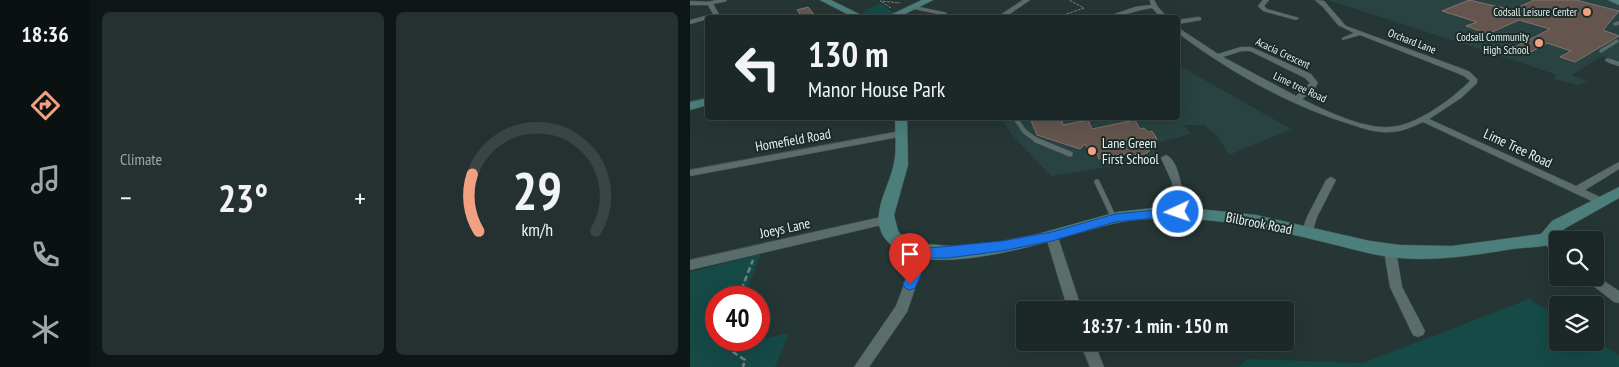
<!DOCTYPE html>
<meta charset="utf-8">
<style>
body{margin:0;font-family:"PT Sans Narrow",sans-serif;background:#253030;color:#f1f3f6;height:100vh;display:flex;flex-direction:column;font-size:19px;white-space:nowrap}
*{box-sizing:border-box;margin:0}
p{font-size:16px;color:#a0a6a8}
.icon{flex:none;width:28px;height:28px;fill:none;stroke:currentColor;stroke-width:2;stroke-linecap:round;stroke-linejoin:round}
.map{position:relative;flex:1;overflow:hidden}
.side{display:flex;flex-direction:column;gap:12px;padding:12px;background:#0f1616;width:600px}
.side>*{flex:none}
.banner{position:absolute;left:15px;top:15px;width:475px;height:105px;border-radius:5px;box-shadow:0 5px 20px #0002,0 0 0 1px #3a4445;background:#1c2828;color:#f1f3f6;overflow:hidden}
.tools{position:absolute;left:859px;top:231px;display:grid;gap:10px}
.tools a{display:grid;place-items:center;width:55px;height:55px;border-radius:5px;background:#1c2828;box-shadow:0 5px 20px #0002,0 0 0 1px #3a4445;font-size:25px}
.speed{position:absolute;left:15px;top:286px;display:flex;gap:10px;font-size:25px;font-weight:700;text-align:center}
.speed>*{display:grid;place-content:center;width:65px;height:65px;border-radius:50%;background:#1c2828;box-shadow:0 5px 20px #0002,0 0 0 1px #3a4445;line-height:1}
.speed .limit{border:8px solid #d22;background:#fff;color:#111}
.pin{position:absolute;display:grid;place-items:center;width:42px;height:42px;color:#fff;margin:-51px -21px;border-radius:50% 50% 50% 0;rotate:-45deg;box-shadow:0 0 5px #0007}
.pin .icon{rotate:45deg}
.me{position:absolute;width:55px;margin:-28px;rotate:267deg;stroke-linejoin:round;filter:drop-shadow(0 0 4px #0008)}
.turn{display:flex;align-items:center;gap:18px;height:105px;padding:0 20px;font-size:22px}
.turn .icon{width:65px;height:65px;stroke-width:2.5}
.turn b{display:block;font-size:35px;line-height:42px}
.big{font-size:38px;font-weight:700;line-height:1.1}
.side .card{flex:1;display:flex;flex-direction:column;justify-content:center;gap:8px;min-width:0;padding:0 18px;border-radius:8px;background:#253030}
.side .dial{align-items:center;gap:0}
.dial svg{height:130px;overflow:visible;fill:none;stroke:#3a4445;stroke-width:7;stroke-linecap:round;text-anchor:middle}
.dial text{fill:#f1f3f6;stroke:none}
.heat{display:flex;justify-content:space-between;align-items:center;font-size:28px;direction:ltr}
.side .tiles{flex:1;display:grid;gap:12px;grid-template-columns:repeat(2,1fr)}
.trip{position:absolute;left:326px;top:301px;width:278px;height:50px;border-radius:5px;background:#1c2828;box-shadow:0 5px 20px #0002,0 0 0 1px #3a4445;font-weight:700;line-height:50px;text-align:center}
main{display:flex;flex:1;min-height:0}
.dock{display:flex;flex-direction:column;width:90px;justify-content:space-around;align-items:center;background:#0b1010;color:#a0a6a8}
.dock .icon{width:35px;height:35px}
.dock .active{color:#f2a081}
.dock b{font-size:22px;color:#f1f3f6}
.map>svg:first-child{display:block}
.built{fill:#284341}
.green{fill:#154a47}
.building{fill:#64554f;stroke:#83736d}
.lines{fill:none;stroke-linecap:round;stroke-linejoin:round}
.lane-far2-casing{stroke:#465554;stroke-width:4}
.lane-far1-casing{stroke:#465554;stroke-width:5}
.lane-casing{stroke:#465554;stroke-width:6}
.street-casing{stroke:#465554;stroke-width:1}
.secondary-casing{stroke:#465554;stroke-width:1}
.path-far1{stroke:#72807f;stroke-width:1;stroke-dasharray:3 1;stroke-linecap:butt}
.path{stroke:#72807f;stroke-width:2.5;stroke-dasharray:6 3;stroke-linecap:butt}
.lane-far2{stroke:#5a6c6b;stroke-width:3}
.lane-far1{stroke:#5a6c6b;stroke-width:4}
.lane{stroke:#5a6c6b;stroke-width:5}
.street{fill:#5a6c6b;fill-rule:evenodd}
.secondary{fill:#4c7e7c;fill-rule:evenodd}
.route{fill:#1a73e8;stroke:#114b97}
.poi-dot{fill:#f2a081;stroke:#1b2c2b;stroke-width:2}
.labels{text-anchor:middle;stroke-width:4;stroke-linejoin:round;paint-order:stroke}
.far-poi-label{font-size:11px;fill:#e7f1f0;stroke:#1b2c2b;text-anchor:end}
.far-street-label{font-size:11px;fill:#e7f1f0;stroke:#1b2c2b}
.street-label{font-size:14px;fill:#e7f1f0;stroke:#1b2c2b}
.poi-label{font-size:14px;fill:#e7f1f0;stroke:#1b2c2b;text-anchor:start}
</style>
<main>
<nav class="dock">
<b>18:36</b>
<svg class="icon active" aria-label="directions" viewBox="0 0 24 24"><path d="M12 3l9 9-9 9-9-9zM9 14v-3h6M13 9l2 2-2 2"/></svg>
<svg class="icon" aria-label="music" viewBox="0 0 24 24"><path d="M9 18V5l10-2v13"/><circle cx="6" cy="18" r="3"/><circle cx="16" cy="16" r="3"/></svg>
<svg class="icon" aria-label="phone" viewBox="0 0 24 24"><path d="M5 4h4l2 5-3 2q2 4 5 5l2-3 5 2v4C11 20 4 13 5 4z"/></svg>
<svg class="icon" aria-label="climate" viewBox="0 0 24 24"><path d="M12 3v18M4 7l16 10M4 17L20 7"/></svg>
</nav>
<section class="side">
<div class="tiles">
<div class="card"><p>Climate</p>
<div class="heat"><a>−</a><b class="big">23°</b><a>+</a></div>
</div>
<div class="card dial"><svg viewBox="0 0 100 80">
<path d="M14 69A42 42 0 1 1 86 69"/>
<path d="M14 69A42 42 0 0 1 10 34" stroke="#f2a081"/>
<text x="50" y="56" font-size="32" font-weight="700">29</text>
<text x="50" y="72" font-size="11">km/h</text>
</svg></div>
</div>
</section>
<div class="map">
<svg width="929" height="367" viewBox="0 0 929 367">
<rect width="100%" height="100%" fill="#253635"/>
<path class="built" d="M638 0H917L929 5V61L912 56 882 75 898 82 888 85 863 79 867 75 823 60Z
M488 65 601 129 539 155 528 137 514 125H494L501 134 463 144 468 159 361 176 322 135 311 118H488Z"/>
<path class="green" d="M189 3 205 13C192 18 184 18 172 13Z
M71 254 54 297 26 298V340H38L35 348 99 333 85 367H0V272Z
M839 299 867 316 868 342H905V340L929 355V367H548L557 359 673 363Z"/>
<path class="building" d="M779 0 822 10 844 0H886L929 11 913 30 929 36 885 62 870 57 881 51 857 43 841 52 825 47 860 29 829 20 798 34 776 26 787 22 752 11Z
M118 7 127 18H113L107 10Z
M340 118H371L373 125 398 120 402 129 445 120 450 129 454 128 458 132 462 131 467 139 456 142 461 149 457 153 442 157 439 153 409 159 406 150 400 152 395 144 390 149 347 135Z"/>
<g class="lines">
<defs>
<path id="lane-far2" d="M20 3 35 0
M222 7 255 14
M925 24 929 23
M911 51 927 41
M917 60 924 62"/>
<path id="lane-far1" d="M920 61 929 64
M325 118 335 132 348 141"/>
<path id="lane" d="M346 140 380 154
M407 182 424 218"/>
<path id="street" d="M333 0H340L314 18H306Z
M460 0H464L468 7 478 18H471L462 8C445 10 430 18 413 18L445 7 461 5Z
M573 0H579L574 6 577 9 609 18 606 20 573 11 568 6Z
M625 0 634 1 656 26 773 69 780 72 787 79V83L771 98 739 119 886 186 929 162V169L895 190 916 200 917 202 916 204H908L733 122C722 127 711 132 700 132 687 133 674 129 663 125 602 107 538 71 488 33V28L490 29 528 54 551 47H561L621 74 628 83 623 91 612 99C636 111 673 129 700 127 726 126 762 99 780 81L774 76 767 73 670 35 652 40V38L664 33 648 25 633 7ZM552 51H560L615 78 620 83 606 96 533 57Z
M0 1 22 2 31 18H18V19L0 24V20L23 14 18 5H0Z
M509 17 511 18V20L488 24V20Z
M211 131 215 134 214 136 0 176V170Z
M476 155C491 161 493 198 494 212L489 216 484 212 482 182 471 158Z
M641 177 646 180 627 217 621 236H613L611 233 617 217 636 180Z
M196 216 200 217 201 220 200 223 0 270V260Z
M362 233 366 234 368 237 392 310H378L356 237 358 234Z
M856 236 868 243V254L864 253 850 240 852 237Z
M700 247 704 248 706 251 712 287 735 331 733 335 728 337 723 335 700 287 694 251 696 248Z
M234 249 238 250 240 253 230 274 217 312 179 367H164L206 306 218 274 230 250Z
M905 275 929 291V303L924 302 897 281 895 278H905Z
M390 342H404L414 367H400Z"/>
<path id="secondary" d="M130 0H141L177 18H165Z
M232 0H243L207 18H194Z
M918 0H929V5Z
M18 98V105L0 110V102Z
M205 118H217L218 165 204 215 208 231 214 238 225 243 260 246 307 242 348 234 427 212 464 208 490 207 566 215 680 241 710 245 762 246 851 234 862 221 929 187V198L874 229 862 244C849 248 835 247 822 249 779 256 737 263 693 256 676 253 659 248 642 244 584 230 526 216 466 219 450 219 433 221 418 225 370 237 243 283 201 245 174 221 199 190 204 163 207 148 205 133 205 118Z"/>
</defs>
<use href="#lane-far2" class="lane-far2-casing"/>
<use href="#lane-far1" class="lane-far1-casing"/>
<use href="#lane" class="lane-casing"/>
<use href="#street" class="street-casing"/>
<use href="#secondary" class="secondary-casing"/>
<path class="path-far1" d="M201 8 190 1 210 3
M365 18 394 8 379 0"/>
<path class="path" d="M48 298 63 260
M32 340 31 344 55 360 53 367"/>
<use href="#lane-far2" class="lane-far2"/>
<use href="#lane-far1" class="lane-far1"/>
<use href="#lane" class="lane"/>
<use href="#street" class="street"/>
<use href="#secondary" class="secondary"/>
</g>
<path class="route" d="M488 208 493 209 495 212 493 215 425 222 362 241 312 251 258 258H238L225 288 220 290 215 288 213 284 227 253 229 249 312 241 362 232 425 214Z"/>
<g class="poi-dot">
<circle cx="897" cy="12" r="5"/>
<circle cx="849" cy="43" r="5"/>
<circle cx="402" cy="151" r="5"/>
</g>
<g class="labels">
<g class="far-poi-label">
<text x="887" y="16">Codsall Leisure Center</text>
<text x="839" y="41">Codsall Community<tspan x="839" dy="13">High School</tspan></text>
</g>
<g class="far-street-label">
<text transform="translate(722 41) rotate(21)" y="4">Orchard Lane</text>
<text transform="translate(593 53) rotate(25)" y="4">Acacia Crescent</text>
<text transform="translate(610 87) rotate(25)" y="4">Lime tree Road</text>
</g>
<g class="street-label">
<text transform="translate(103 140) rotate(-10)" y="5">Homefield Road</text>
<text transform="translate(828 148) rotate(25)" y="5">Lime Tree Road</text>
<text transform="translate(569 223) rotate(11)" y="5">Bilbrook Road</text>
<text transform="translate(95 228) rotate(-12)" y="5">Joeys Lane</text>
</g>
<g class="poi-label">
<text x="412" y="148">Lane Green<tspan x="412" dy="16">First School</tspan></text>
</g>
</g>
</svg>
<div class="tools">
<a><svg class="icon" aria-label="search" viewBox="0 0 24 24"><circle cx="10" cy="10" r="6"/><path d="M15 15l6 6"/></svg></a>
<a><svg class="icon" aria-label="layers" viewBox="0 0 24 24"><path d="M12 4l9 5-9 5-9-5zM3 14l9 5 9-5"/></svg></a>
</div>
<div class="speed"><div class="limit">40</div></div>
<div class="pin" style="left:220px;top:284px;background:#d93025"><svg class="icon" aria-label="arrive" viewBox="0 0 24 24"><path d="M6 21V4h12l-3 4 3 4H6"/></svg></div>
<svg class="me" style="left:488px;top:212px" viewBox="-20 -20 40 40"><circle r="17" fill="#1a73e8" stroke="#fff" stroke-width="3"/><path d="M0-11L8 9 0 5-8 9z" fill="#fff"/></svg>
<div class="trip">18:37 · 1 min · 150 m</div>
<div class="banner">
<div class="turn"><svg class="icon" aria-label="left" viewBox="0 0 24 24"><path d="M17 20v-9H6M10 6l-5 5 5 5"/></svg><div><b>130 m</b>Manor House Park</div></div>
</div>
</div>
</main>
